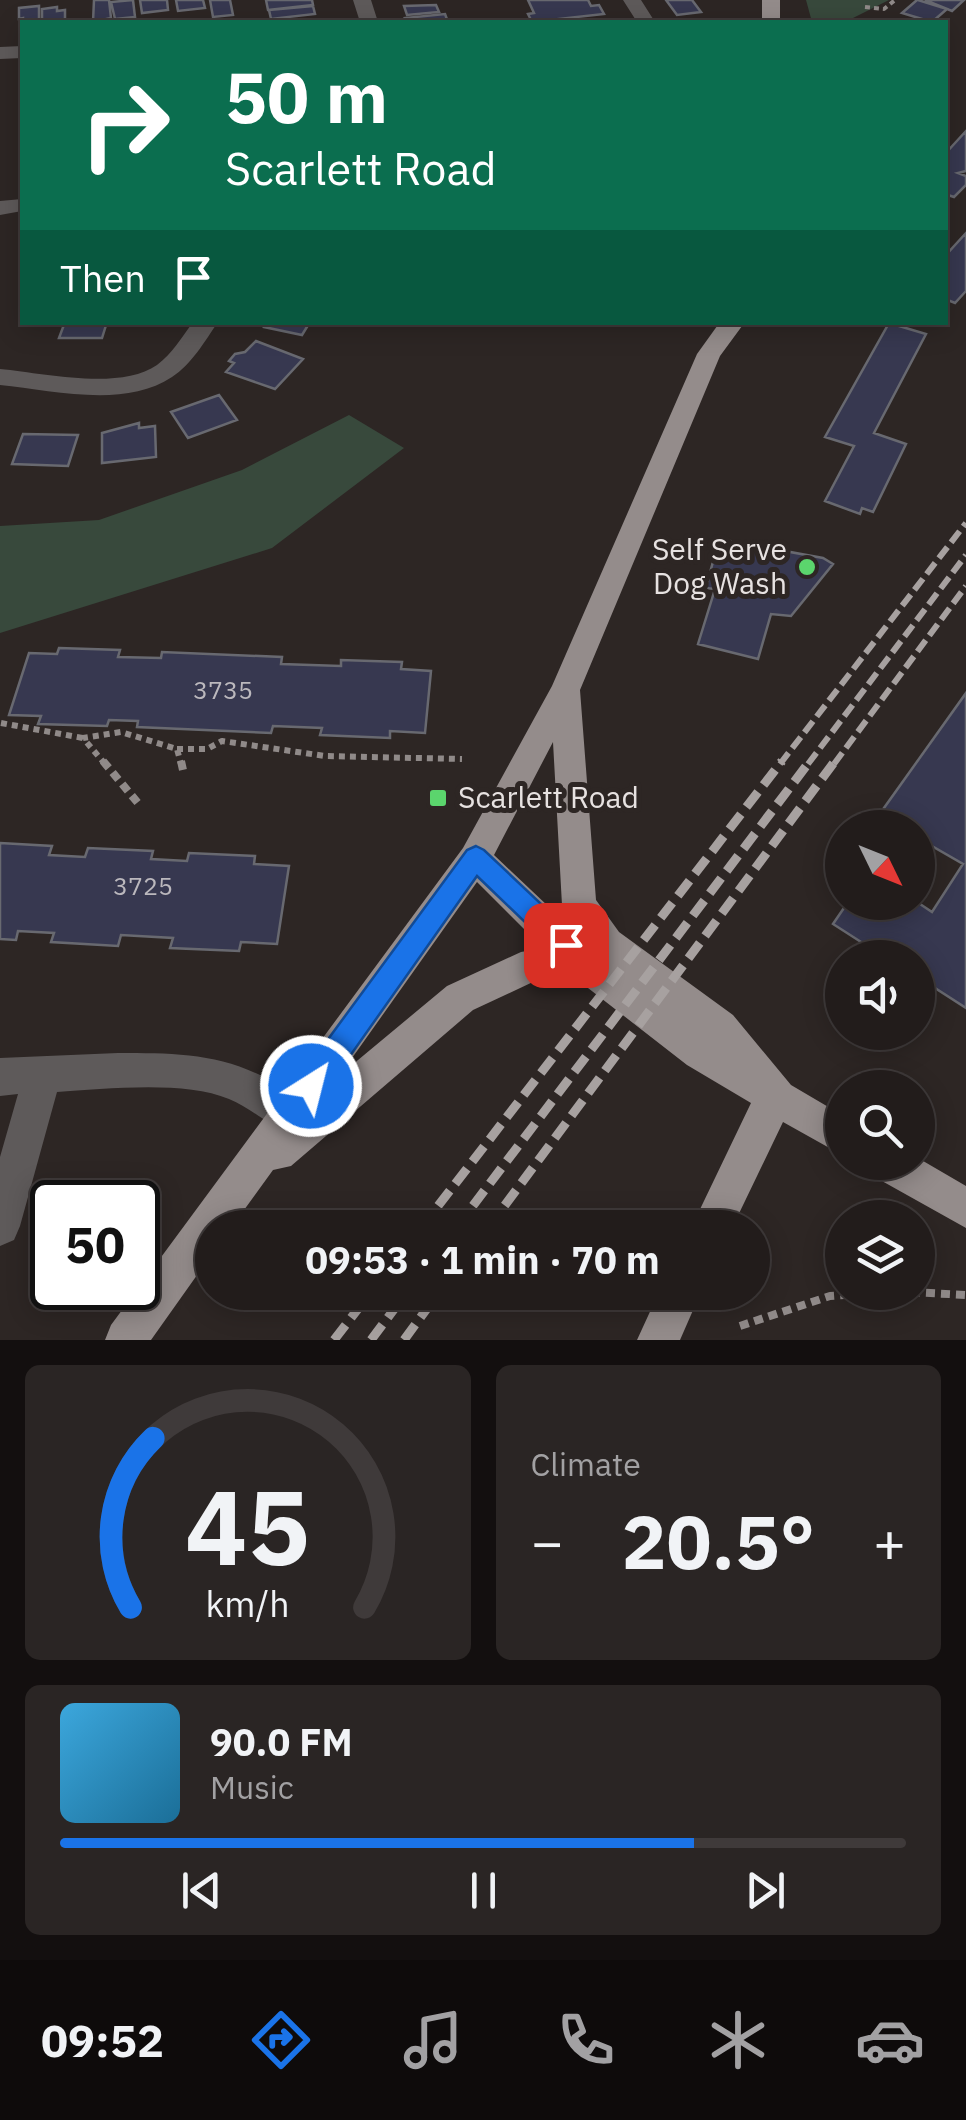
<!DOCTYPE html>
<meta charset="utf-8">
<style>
body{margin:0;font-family:"IBM Plex Sans",sans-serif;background:#2a2524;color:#f1f3f6;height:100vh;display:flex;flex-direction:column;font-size:38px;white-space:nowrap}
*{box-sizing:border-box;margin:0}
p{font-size:32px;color:#a2a1a3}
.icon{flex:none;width:55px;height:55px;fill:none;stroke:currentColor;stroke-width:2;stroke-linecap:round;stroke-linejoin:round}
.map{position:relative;height:1340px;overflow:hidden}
.drawer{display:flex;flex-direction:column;gap:25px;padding:25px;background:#130f0f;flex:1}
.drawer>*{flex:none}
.guide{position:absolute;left:20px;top:20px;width:928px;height:305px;border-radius:0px;box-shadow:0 5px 25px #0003,0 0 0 2px #3f3a3a;background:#0b6e4f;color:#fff;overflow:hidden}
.needle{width:65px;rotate:133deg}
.tools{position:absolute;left:825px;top:810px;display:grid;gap:20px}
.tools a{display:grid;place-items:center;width:110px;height:110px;border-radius:50%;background:#221c1b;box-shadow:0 5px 25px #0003,0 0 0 2px #3f3a3a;font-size:50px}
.speed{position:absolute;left:30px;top:1180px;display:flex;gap:20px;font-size:50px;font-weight:700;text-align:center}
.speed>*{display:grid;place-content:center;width:130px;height:130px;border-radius:50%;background:#221c1b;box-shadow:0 5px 25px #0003,0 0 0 2px #3f3a3a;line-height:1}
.speed .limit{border:5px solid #111;border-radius:15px;background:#fff;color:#111}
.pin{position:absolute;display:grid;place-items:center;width:85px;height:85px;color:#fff;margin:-42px;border-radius:20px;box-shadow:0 5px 15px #0006}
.me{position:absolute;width:110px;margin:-55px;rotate:36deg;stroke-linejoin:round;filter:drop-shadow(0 0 8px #0008)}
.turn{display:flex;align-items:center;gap:35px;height:210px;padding:0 40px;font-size:45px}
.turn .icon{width:130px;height:130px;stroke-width:2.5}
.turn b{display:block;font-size:70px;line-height:85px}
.then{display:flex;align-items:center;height:95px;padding:0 40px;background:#0003;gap:20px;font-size:38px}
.big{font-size:75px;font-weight:800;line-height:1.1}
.drawer .tile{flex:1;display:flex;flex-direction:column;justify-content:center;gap:15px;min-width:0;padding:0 35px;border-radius:15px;background:#2a2524}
.drawer .dial{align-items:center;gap:0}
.dial svg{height:260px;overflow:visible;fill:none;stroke:#3f3a3a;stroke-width:7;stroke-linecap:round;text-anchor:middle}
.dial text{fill:#f1f3f6;stroke:none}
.song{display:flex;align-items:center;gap:30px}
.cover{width:120px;height:120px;border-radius:15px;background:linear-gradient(135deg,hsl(200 70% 55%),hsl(200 70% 35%))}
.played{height:10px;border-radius:5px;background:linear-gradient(90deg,#1a73e8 75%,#3f3a3a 75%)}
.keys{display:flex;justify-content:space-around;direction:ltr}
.heat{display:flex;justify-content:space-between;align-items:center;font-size:55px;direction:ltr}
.drawer .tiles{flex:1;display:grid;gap:25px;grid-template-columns:1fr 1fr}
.tile:last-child{grid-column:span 2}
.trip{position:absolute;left:195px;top:1210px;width:575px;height:100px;border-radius:50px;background:#221c1b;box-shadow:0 5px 25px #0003,0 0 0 2px #3f3a3a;font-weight:800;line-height:100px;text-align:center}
.menu{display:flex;height:160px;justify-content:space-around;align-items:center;background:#0e0b0b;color:#a2a1a3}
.menu .icon{width:70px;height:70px}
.menu .active{color:#1a73e8}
.menu b{font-size:45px;color:#f1f3f6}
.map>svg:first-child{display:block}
.green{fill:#38493c}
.building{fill:#373850;stroke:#686970;stroke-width:2.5}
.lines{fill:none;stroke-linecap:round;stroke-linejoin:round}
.path-far2{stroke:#908a89;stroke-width:4;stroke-dasharray:5 4;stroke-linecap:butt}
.path-far1{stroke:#908a89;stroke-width:6;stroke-dasharray:6 5;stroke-linecap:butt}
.path{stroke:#908a89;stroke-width:8;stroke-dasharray:9 6;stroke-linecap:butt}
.minor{fill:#5e5a5a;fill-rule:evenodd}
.major{fill:#948c8b;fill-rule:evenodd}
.rail-far1{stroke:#a7a1a0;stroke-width:6;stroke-dasharray:14 6;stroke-linecap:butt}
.rail{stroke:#a7a1a0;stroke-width:9;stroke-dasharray:19 9;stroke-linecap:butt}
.route{fill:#1a73e8;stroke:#114b97;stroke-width:2.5}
.poi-dot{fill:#5bd56d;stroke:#2d2624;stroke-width:4}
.labels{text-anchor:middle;stroke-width:10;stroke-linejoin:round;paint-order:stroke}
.number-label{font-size:25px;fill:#bbb8bd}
.poi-label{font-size:30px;fill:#e7e2e1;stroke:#2d2624;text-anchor:end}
</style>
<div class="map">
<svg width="966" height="1340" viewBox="0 0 966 1340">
<rect width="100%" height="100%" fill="#2d2624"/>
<path class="green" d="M806 0H889L845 22H812Z
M349 415 404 448 272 548 0 633V526L99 520 242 470Z"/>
<path class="building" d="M94 0H109L111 18 93 22Z
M133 0 135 17 115 19 111 2Z
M140 0H167L168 10 142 13Z
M176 0H203L205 8 178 11Z
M210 0H230L233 15 213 17Z
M266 0H312L313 5 268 10Z
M528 0H588L591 6 599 5 604 14 532 22 528 14 534 13Z
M666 0H692L701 12 677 15Z
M917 0H918L947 9 932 22 902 13Z
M925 0H964L952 11Z
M436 5 439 12 407 15 404 6Z
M39 6V22H23V18L19 19V8Z
M313 6 315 14 271 19 269 10Z
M57 7V11L65 10V22H42V9Z
M445 14 448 22H407L405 18Z
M966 131V171L958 173 966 176V185L954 197 945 194V154Z
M966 233V291L955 303 945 299 948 276 945 275V256Z
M65 322H107L102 338H59Z
M266 322H310L302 335 264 327Z
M889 323 926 334 874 433 906 444 873 512 862 508 860 514 825 501 854 446 825 437Z
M256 341 303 359 275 389 226 372 234 363 229 361 235 354 245 352Z
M219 395 237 420 188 438 171 412Z
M139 423V428L155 426 156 457 102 463V433Z
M23 434 78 435 68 466 12 464Z
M719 539 823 558 833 564 791 616 771 614 758 659 698 644 715 589 706 588Z
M59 648 120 650 118 657 161 658 162 652 282 657 281 664 341 666V660L402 662 401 669 431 671 425 733 390 731V738L320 735 322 728 273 726 271 733 137 727 138 721 109 720 107 726 38 724 41 716 9 715 29 653 57 654Z
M966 693V1008L918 977V958H886L833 924 848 902H917L932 912 963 864 918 838V828H900L879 815Z
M0 843 52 846 49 855 85 857 88 848 153 851 151 859 187 861 189 853 255 856 254 864 289 866 277 944 241 942 239 951 170 948 173 938 121 935 118 946 51 942 54 933 18 931 16 940 0 939Z"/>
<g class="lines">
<path class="path-far2" d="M865 7 884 9 895 0"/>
<path class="path-far1" d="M1 723 83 738
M177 749H207L222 741 325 756 462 759
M105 764 83 738 121 732 177 749 181 764"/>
<path class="path" d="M103 761 138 803
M181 761 183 770
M911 1292 966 1295
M740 1326 830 1296 887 1292"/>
<path class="minor" d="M353 0H371L378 22H360Z
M623 0H641L655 22H637Z
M22 46V58L0 59V47Z
M22 199V211L0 215V201Z
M193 322H218C205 341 191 365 172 377 124 409 52 390 0 385V369C43 373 120 391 157 365 172 354 182 337 193 322Z
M118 1053C175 1053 226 1053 276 1084 291 1093 302 1099 309 1115L303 1128 290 1134C268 1125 251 1108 229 1099 184 1080 105 1089 57 1092L20 1226 14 1240 0 1246V1157L18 1094 0 1096V1058Z"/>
<path class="major" d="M762 0H780V22H762Z
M720 322H745L720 356 580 690 596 900 619 932 733 1015 791 1085 842 1115V1155L783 1122 732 1228H691L751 1103 687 1065 579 981H535L473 1010 291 1166 273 1170 231 1228H212V1254L151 1340H105L111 1325 463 848 552 686 697 354ZM553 742 562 905 586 942 494 855ZM477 882 543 948 521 952 447 986 340 1075Z
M918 1158 966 1186V1228L873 1176 868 1162H918Z
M659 1292H701L680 1340H637Z"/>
<path class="rail-far1" d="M780 764 966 523
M808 764 966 555
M834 764 966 586"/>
<path class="rail" d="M421 1228 782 761
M456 1228 810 761
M488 1228 835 761
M334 1340 371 1292
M371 1340 407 1292
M404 1340 439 1292"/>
</g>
<path class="route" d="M476 846 484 850 575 936 579 945 575 953 566 957 557 953 477 876 321 1097 311 1101 301 1097 297 1086 301 1076 467 850Z"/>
<g class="poi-dot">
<circle cx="807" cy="567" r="10"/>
<rect x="428" y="788" width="20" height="20" rx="5"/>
</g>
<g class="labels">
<g class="number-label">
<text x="223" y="699">3735</text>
<text x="143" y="895">3725</text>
</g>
<g class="poi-label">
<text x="787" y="560">Self Serve<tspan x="787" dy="34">Dog Wash</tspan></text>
<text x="458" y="808" text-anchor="start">Scarlett Road</text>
</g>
</g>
</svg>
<div class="tools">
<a><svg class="needle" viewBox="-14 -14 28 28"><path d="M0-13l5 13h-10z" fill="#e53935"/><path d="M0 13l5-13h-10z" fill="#a2a1a3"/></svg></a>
<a><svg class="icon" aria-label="sound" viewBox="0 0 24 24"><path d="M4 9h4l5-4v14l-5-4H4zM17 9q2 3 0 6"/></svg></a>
<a><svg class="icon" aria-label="search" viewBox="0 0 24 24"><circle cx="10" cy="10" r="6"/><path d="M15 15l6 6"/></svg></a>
<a><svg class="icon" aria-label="layers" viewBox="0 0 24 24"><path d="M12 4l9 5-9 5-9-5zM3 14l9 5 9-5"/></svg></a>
</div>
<div class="speed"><div class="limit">50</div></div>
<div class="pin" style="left:566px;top:945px;background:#d93025"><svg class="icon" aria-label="arrive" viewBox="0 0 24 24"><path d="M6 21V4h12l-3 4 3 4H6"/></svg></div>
<svg class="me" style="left:311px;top:1086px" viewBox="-20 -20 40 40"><circle r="17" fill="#1a73e8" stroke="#fff" stroke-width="3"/><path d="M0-11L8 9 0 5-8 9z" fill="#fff"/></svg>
<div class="trip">09:53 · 1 min · 70 m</div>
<div class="guide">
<div class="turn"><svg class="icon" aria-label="right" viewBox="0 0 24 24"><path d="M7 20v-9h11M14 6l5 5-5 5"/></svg><div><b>50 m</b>Scarlett Road</div></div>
<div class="then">Then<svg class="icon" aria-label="arrive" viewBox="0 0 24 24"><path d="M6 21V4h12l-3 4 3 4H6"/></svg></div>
</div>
</div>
<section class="drawer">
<div class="tiles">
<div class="tile dial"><svg viewBox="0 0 100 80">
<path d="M14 69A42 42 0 1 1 86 69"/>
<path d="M14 69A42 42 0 0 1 21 17" stroke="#1a73e8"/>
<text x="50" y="56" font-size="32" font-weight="700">45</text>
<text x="50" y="72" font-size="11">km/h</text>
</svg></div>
<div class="tile"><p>Climate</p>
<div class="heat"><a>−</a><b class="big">20.5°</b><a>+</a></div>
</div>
<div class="tile">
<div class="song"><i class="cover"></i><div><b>90.0 FM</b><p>Music</p></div></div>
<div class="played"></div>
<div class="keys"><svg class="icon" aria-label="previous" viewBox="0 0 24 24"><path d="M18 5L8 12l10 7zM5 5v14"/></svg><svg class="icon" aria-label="pause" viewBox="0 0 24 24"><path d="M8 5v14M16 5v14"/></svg><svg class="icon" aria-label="next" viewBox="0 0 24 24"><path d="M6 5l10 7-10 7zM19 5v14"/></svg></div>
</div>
</div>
</section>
<nav class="menu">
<b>09:52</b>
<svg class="icon active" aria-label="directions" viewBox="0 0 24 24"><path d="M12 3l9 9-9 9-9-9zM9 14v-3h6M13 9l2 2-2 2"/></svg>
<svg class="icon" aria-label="music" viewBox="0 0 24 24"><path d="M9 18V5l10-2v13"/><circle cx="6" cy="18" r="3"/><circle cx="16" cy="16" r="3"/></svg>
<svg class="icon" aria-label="phone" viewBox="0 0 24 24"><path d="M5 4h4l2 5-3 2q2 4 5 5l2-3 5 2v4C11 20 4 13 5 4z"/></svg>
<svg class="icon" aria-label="climate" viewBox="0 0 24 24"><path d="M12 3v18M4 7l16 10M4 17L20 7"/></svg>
<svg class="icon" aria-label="car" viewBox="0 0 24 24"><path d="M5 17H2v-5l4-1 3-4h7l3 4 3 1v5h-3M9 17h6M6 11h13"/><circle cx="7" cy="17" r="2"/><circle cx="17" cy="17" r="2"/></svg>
</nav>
